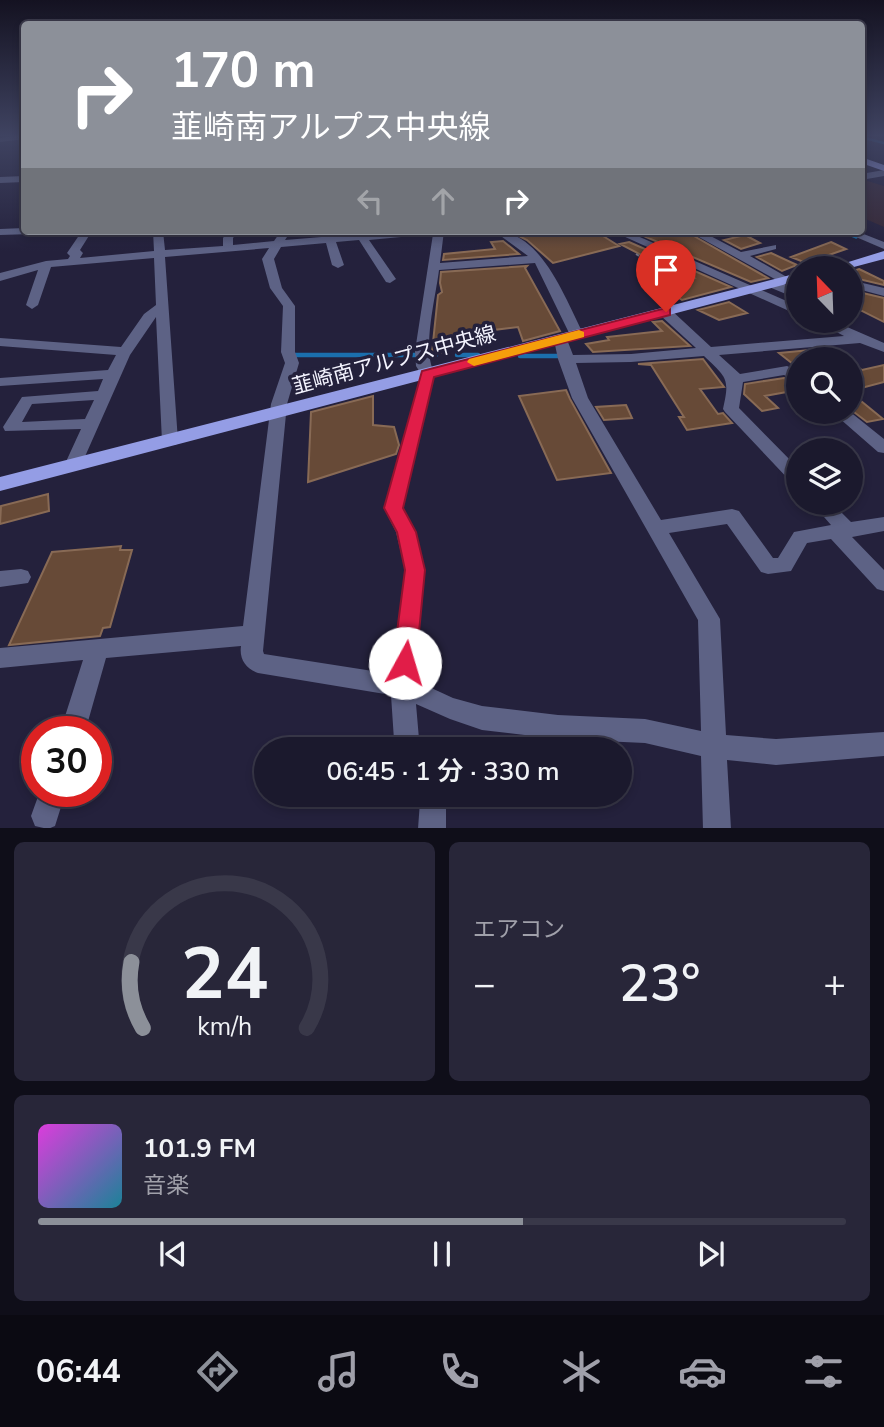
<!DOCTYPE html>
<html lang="ja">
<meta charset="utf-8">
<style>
body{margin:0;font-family:"Nunito Sans","Noto Sans JP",sans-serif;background:#282639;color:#f1f3f6;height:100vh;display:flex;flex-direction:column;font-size:26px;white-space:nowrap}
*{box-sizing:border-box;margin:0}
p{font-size:23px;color:#a0a0aa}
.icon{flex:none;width:38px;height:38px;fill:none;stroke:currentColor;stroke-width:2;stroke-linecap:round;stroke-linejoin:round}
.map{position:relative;height:828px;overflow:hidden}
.panel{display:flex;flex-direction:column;gap:14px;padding:14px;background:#0f0e19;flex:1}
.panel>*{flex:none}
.banner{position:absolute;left:21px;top:21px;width:844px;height:214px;border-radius:7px;box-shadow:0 4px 10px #0003,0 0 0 2px #393849;background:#8c9099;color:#fff;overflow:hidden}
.needle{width:46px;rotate:337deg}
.controls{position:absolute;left:786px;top:256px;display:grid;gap:14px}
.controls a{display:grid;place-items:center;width:77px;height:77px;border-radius:50%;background:#1b192d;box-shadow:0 4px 10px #0003,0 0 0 2px #393849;font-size:35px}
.speed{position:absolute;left:21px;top:716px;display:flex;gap:14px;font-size:35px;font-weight:700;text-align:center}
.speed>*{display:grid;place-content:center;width:91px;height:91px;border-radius:50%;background:#1b192d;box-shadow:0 4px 10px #0003,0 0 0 2px #393849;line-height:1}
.speed .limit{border:10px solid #d22;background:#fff;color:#111}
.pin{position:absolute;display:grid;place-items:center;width:60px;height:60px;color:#fff;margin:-72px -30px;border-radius:50% 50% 50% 0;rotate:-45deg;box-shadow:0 0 7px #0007}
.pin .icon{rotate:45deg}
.me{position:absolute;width:77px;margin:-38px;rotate:6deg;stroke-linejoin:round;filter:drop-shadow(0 0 5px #0008)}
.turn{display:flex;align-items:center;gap:24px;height:147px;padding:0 35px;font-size:32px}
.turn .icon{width:91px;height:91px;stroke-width:2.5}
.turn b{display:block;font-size:49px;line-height:60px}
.lanes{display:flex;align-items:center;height:66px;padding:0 35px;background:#0003;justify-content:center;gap:35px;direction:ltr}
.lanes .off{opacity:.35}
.big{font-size:52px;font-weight:600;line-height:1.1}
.panel .tile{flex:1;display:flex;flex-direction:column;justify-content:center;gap:10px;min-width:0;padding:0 24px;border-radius:10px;background:#282639}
.panel .dial{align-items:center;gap:0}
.dial svg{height:182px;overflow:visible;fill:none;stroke:#393849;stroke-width:7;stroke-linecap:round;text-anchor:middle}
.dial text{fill:#f1f3f6;stroke:none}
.song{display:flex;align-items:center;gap:21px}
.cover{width:84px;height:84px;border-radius:10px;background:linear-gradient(135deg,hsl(300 70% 55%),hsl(190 70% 35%))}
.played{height:7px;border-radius:4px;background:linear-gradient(90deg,#8c9099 60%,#393849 60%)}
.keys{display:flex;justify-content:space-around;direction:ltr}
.heat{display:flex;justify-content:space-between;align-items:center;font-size:38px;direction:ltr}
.panel .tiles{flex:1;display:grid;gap:14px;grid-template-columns:1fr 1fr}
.tile:last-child{grid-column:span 2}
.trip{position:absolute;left:254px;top:737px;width:378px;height:70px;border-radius:35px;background:#1b192d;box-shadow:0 4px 10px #0003,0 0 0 2px #393849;font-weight:600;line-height:70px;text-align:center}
.dock{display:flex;height:112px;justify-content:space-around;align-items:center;background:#0b0a12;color:#a0a0aa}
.dock .icon{width:49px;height:49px}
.dock .on{color:#8c9099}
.dock b{font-size:32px;color:#f1f3f6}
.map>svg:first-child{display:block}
.commercial{fill:#362734}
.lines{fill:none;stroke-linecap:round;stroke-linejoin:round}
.stream-far2{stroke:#1b6fad;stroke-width:2.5}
.stream-far1{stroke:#1b6fad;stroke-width:3.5}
.stream{stroke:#1b6fad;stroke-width:4.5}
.building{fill:#674a37;stroke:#886a55;stroke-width:2}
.path{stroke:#7d7b8f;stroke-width:2;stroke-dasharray:3.5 2;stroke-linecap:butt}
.minor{fill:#5d6285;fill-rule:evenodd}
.major{fill:#949de5;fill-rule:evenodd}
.route{fill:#e11d48;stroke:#92132f;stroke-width:2}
.slow{fill:#f59e0b}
.labels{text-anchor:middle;stroke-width:7;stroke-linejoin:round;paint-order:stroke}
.street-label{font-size:21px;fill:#f3f3fe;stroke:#24213c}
</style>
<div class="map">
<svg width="884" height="829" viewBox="0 0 884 829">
<rect width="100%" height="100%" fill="#24213c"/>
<path class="commercial" d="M861 179 884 186V227L861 217Z"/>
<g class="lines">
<path class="stream-far2" d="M861 137 884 143"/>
<path class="stream-far1" d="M841 231 856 237"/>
<path class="stream" d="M293 355H436
M457 355H478
M520 356H561"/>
</g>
<path class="building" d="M509 231H595L619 246 553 263 527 240Z
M669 231H685L768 278 751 282 646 237Z
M745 235 760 243 741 249 724 240Z
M503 241 519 254 443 260 444 254 495 249 491 242Z
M629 242 731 287 682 300 661 286 694 278 662 262 657 263 620 244Z
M831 242 846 249 806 263 791 257Z
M771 253 797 265 782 271 757 257Z
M527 266 525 268 560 331 523 341 518 327 494 330V334L445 336 444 353 432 352 438 295 442 292 440 283 441 272Z
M859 269 884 281V285L850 277V272Z
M850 290 884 298V322L850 305Z
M729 302 747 313 719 320 698 310Z
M662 321 690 346 593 352 586 344 609 340 607 337 662 331 653 322Z
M831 348 846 359H798V368L779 353Z
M703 359 724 387 700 389 718 414 723 413 732 423 687 430 679 417H684L651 365 638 364Z
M850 362 862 370 884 365V382L850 391Z
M784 378 798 384V390L765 396 778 408 762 411 744 394 745 384Z
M566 390 570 399 611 473 557 480 519 396Z
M850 392 883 419 867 422 850 409Z
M373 396V425L394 427 399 445 396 454 308 482 311 412Z
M626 405 632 418 604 420 596 407Z
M48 494 49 511 0 524 1 506Z
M121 546 120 550H132L110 627 103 628 100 636 9 645 52 552Z"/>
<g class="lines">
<path class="path" d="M636 254 653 264"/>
<path class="minor" d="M24 135V139L0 142V138Z
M884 170V176L861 180V174Z
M24 176V182L0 183V177Z
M24 228V231H37L32 234 0 235V229Z
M82 231H92L80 250 83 253 80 258 154 251 153 231H163L165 250 223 246V238L228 231H239L233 238V245L274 241 281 231H291L285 240 394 231H444L440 263 528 256 494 231C542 231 565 299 584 335L582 338 577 339 570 335 535 263 439 270C436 296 421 352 435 374L402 508 416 532 425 570 414 680 453 698 482 706 558 715 645 719 701 731 698 620 572 398 558 359 554 340 556 337H566L573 355 631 354 696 348 660 315V309H670L711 347 844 336 814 320H831L884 343V352L860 343 719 355 740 374 787 366 798 371V382L784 375 743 382 739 408 798 468V485L792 483 725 412 723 409C730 378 727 378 704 356L631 362 576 363 588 398 661 520 732 509 739 511 773 558H778L794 532 831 525 811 502H831L851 522 884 517V531L852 537 884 570V591L877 589 831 539 807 543 791 571 768 574 761 572 727 524 669 533 720 619 726 735 776 739 884 732V756L776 765 727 760 731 829H703L701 756 645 743 558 739 482 730 450 719 416 704 419 739 424 749H398L394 740 391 695 258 673C246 669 239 659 241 646L106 658 85 732H60L83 660 0 668V648L243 626 271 404 285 363 281 352 283 306 270 288 262 259 269 248 165 257 178 441 176 445H164L162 441 156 317 130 355 79 470H67L64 466 81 429 5 431 3 427 22 397 98 391 103 379 0 386V378L108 370 116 355 0 346V338L121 347 144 314 156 305 154 258 51 267 38 305 32 309 26 305 38 270 0 281V273L46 261 68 259 70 256 67 253ZM433 234 415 351 416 366 421 374 384 508 396 532 405 570 392 674 264 654 263 651 287 404 299 363 295 352V306L282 288 274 259 281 247 326 243 332 265 338 268 344 265 336 242 359 240 386 282 390 283 396 279 369 240ZM94 400 85 419 22 422 32 404Z
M612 231H626L798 306V315Z
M688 231H701L741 252 776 245V249L750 256 792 280 790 283H782Z
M842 231H856L884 242V249Z
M773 280 798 290V299L769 287 767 284Z
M850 280 884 288V296L850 287Z
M831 411H849L884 439V453L878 452Z
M21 569 28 571 31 577 28 583 0 587V571Z
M40 791H66L55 826 48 829 35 826 31 816Z
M417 794H444L446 801V829H418L420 801Z"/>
<path class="major" d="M861 157 884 165V171L861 163Z
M884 251V259L850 268H829Z
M798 273V281L0 491V477Z"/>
</g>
<linearGradient id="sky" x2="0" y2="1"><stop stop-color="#141221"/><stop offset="0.54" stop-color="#3f4361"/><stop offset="1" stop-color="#3f4361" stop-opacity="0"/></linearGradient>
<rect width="884" height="251" fill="url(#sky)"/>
<path class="route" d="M666 308 670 309V315L434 377 403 508 416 532 425 570 416 663 413 670 405 673 397 670 393 663 405 570 397 532 384 508 422 371Z"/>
<path class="slow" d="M579 330 584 332V337L474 366 467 362 469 359Z"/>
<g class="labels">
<g class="street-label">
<text transform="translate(394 360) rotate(-15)" y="7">韮崎南アルプス中央線</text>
</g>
</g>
</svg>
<div class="controls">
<a><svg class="needle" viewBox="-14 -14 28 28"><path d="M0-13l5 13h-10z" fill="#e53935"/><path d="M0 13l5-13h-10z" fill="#a0a0aa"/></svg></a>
<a><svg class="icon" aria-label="search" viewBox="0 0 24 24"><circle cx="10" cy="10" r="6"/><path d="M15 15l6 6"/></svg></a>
<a><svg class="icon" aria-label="layers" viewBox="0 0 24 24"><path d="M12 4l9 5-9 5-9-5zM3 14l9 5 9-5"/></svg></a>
</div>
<div class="speed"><div class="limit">30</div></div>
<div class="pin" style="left:666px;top:312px;background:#d93025"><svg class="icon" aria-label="arrive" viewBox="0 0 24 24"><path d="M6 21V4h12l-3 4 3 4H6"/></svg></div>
<svg class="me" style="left:405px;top:663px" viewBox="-20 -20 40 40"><circle r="19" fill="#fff"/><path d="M0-13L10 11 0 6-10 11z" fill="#e11d48"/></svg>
<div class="trip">06:45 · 1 分 · 330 m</div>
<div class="banner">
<div class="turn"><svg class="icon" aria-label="right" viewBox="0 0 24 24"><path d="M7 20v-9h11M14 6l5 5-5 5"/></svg><div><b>170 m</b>韮崎南アルプス中央線</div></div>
<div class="lanes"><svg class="icon off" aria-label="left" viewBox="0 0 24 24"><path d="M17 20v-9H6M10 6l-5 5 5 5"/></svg><svg class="icon off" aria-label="ahead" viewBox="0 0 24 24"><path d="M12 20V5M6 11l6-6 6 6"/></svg><svg class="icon" aria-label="right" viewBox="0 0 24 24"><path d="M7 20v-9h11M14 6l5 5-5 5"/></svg></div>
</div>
</div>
<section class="panel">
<div class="tiles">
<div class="tile dial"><svg viewBox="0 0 100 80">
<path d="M14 69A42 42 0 1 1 86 69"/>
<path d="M14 69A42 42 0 0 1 9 40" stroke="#8c9099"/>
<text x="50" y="56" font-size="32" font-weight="700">24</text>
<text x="50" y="72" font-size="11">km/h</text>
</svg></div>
<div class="tile"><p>エアコン</p>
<div class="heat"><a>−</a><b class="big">23°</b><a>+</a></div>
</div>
<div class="tile">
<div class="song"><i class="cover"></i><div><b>101.9 FM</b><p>音楽</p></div></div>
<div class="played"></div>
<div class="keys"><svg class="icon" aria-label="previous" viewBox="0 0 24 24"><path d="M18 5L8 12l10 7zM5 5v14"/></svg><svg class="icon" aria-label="pause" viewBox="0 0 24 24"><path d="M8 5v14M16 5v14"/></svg><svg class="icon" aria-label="next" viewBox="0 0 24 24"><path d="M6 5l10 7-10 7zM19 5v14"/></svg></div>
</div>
</div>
</section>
<nav class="dock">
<b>06:44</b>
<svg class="icon on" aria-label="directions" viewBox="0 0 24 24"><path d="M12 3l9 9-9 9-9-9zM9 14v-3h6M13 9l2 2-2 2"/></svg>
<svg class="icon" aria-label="music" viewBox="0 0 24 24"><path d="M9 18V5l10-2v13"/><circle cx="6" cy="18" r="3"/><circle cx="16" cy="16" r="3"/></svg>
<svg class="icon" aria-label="phone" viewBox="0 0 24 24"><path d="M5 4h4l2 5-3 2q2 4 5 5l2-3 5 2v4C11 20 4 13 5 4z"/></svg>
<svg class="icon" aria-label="climate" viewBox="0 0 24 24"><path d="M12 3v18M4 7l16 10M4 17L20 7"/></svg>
<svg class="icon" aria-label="car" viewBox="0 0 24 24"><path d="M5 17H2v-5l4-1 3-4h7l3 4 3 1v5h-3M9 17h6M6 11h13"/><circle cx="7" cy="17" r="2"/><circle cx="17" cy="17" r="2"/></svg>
<svg class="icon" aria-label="filters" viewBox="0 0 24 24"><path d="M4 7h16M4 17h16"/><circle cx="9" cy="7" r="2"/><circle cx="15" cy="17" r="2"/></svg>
</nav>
